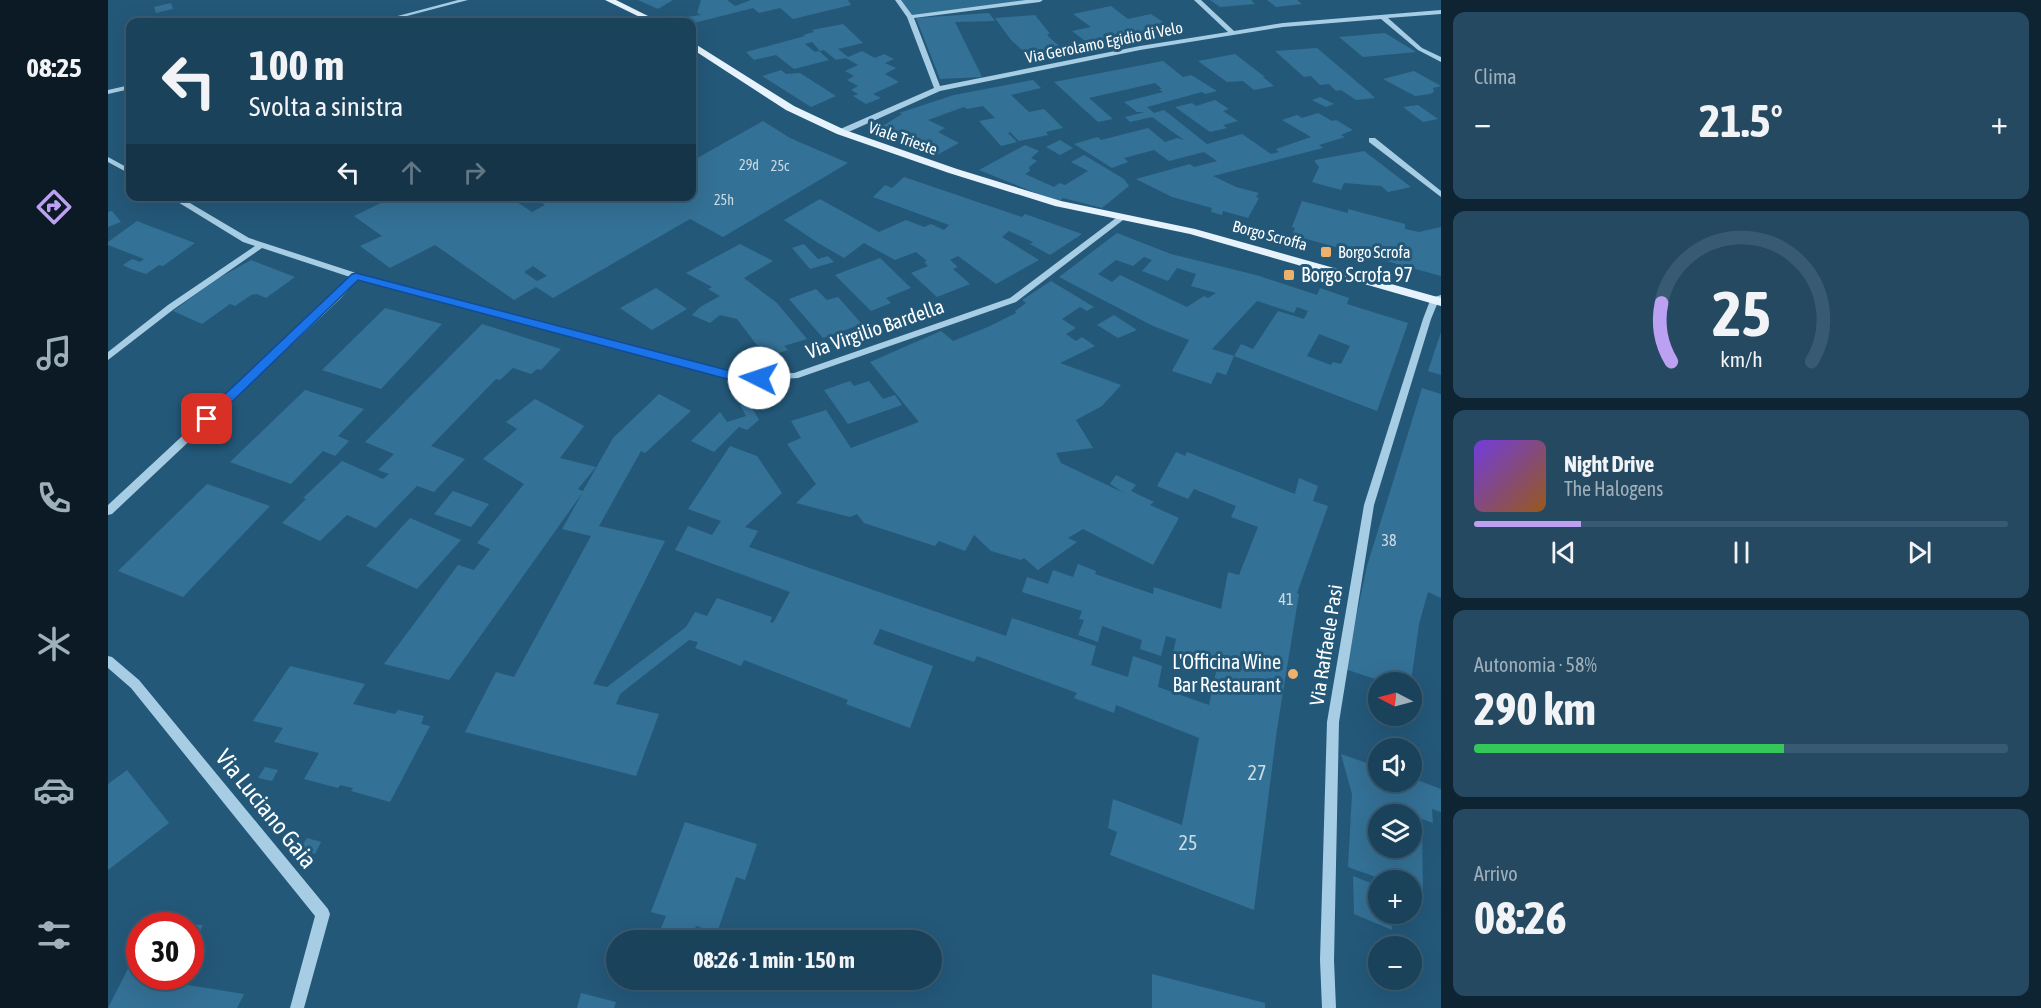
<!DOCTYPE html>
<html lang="it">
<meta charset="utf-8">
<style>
body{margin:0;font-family:"Asap Condensed",sans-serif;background:#244961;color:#f1f3f6;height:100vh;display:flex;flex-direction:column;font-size:22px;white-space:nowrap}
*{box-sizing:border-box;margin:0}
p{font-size:20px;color:#a0b0bb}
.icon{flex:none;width:33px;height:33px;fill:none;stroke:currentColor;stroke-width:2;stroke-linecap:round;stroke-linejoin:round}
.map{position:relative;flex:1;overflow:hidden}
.details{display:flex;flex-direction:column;gap:12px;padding:12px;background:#0f2432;width:600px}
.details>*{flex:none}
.top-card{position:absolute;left:18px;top:18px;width:570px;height:183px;border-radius:12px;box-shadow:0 6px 24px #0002,0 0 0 2px #395b71;background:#1b425b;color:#f1f3f6;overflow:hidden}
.needle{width:39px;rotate:276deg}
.tools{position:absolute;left:1260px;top:672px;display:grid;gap:12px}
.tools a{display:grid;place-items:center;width:54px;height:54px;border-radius:50%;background:#1b425b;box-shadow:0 6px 24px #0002,0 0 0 2px #395b71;font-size:30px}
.speed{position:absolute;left:18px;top:912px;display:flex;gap:12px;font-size:30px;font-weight:700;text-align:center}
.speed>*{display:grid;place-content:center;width:78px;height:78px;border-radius:50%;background:#1b425b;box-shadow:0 6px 24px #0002,0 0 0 2px #395b71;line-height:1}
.speed .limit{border:9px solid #d22;background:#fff;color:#111}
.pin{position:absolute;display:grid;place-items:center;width:51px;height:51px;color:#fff;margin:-26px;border-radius:12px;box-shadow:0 3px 9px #0006}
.me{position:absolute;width:66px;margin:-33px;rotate:274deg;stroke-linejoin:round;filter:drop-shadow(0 0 4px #0008)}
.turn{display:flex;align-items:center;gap:21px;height:126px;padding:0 24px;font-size:27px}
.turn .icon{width:78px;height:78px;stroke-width:2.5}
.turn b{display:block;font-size:42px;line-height:51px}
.lanes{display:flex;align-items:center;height:57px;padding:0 24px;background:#0003;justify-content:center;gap:30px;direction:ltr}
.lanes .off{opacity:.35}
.big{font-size:45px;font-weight:700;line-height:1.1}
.details .tile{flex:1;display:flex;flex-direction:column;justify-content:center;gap:9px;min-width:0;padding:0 21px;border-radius:12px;background:#244961}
.details .dial{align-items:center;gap:0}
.dial svg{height:156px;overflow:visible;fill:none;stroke:#395b71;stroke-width:7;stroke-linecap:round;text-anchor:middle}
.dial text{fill:#f1f3f6;stroke:none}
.song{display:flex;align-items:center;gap:18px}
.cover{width:72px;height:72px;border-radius:9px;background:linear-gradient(135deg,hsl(260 70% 55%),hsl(30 70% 35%))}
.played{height:6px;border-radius:3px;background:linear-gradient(90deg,#bca0f2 20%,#395b71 20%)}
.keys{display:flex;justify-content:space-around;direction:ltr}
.heat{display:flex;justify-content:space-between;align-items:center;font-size:33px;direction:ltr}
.charge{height:9px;border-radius:4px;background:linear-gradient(90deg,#34c759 58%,#395b71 0)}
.trip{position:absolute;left:498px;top:930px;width:336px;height:60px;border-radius:30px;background:#1b425b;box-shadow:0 6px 24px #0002,0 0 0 2px #395b71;font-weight:700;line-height:60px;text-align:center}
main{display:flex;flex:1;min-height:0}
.tabs{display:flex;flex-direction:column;width:108px;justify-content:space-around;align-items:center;background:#0b1a24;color:#a0b0bb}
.tabs .icon{width:42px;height:42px}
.tabs .selected{color:#bca0f2}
.tabs b{font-size:27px;color:#f1f3f6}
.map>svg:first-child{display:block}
.green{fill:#2e6c90}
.building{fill:#347196;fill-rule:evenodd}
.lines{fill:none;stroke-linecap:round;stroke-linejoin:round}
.minor{fill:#a6cde4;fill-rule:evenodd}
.major{fill:#e6f2fc;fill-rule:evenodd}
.route{fill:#1a73e8;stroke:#114b97;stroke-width:1.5}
.poi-dot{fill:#eeb06a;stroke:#245879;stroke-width:2}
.labels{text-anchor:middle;stroke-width:6;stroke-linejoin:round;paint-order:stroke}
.far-number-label{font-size:14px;fill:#ccdce5}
.far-street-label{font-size:16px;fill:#fff;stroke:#245879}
.far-poi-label{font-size:16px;fill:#fff;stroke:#245879;text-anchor:start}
.number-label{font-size:16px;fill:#ccdce5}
.poi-label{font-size:20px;fill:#fff;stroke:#245879;text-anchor:start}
.street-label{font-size:20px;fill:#fff;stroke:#245879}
.near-number-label{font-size:20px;fill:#ccdce5}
.near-street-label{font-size:24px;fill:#fff;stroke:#245879}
</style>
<main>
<nav class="tabs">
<b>08:25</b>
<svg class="icon selected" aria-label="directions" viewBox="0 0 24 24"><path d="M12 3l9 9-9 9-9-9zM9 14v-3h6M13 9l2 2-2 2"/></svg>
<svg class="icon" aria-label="music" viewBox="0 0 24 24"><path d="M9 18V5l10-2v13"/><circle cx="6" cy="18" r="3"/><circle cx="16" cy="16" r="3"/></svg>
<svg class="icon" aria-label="phone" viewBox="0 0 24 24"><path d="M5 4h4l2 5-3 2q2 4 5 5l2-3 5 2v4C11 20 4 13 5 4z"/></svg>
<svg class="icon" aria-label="climate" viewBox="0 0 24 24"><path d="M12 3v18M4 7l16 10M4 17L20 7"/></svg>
<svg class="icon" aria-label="car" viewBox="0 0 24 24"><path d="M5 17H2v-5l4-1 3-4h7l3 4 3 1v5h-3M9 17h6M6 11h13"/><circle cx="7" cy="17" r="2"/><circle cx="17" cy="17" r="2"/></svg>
<svg class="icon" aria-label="filters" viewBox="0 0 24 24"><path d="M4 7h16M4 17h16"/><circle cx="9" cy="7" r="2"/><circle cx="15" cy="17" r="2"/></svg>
</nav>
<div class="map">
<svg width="1333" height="1008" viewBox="0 0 1333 1008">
<rect width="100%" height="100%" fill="#245879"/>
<path class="green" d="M790 0H932L802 17Z"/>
<path class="building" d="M530 0H565L550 9Z
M593 0H619L627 6 643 0H740L743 5 685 19 672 8 651 13 645 8 586 23 578 17 593 15 589 13Z
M1102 0H1143L1147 4 1112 7Z
M1159 0H1189L1194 4 1168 7Z
M63 3 65 9 48 13 46 7Z
M1003 6 1020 19 1043 14 1070 32 1009 43 1011 45 989 50 964 31 983 27 965 14Z
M881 13 887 21 847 22 874 77 832 79 808 18Z
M927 15 942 34H939L941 37 959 53 924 59 903 40 887 18Z
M735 24 755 43 730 49 740 57 754 51 767 58 776 54 786 59 777 63 788 68 777 74 791 82 765 94 773 98 758 104 745 96 750 94 743 90 750 86 739 80 746 76 737 71 750 65 738 58 728 60 716 50 712 51 704 42 697 44 707 52 711 51 721 60 686 69 668 55 646 60 638 52 697 36 695 35 706 32 704 30Z
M1277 33 1308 52 1255 57 1231 37Z
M1209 48 1262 93 1267 98 1248 100 1233 90 1228 91 1221 84 1212 85 1203 76 1196 77 1167 51Z
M1127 54 1157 77H1155L1166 86 1146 90 1135 81 1119 82 1090 61Z
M1055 61 1075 77 1083 75 1109 91 1097 94 1094 92 1039 107 1046 113 1056 110 1099 144 1134 134 1163 154 1171 152 1168 149 1203 137 1174 120 1189 115 1194 118 1210 113 1224 121 1228 120 1245 130 1233 135 1237 137 1211 145 1215 148 1105 176 1128 187 1151 193 1148 197 1151 198 1140 218 1115 211 1114 215 1103 212 1104 208 1064 197 1028 179 1082 164 1086 167 1109 161 1096 152 1061 161 1046 150 1016 158 1020 162 1004 168 966 144 990 137 993 140 1040 128 1057 142 1069 138 1076 140 1044 117 1022 122 1017 117 1037 112H1029L1016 102 1055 92 1051 89H1054L1047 83 981 98 1005 119 990 122 946 82Z
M673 70 678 74 692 73 728 96 703 107 654 76Z
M1306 71 1333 86 1325 88 1326 92 1322 94 1307 96 1275 79Z
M925 80 933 88 903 95 921 112 936 109 955 128 938 132 940 135 911 141 902 132 900 133 909 142 893 146 871 121 887 118 875 106 859 109 856 107 820 120 837 128 830 132 851 143 825 157 785 137 773 127 794 114 791 113 846 95Z
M1212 97 1226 104 1218 107 1204 100Z
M1107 100 1121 109 1115 111 1130 121 1115 125 1119 128 1102 132 1067 107 1084 103 1088 106Z
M1310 105 1330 119 1315 122 1295 107Z
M655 121 682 138 740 163 615 237 582 219 445 298 428 287 406 300 327 245 282 268 252 246 274 236 246 216 287 196H419L409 202 424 212 437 205 425 196H584V161ZM425 266 439 276 429 281 416 272Z
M952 140 965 148 952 155 938 147Z
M917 145 931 151 923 158 929 161 921 167 922 171 917 174 946 187 951 183 957 185 980 171 963 162 976 155 1016 179 1021 186 994 208 955 198 952 201 935 196 871 170Z
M1256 151 1303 187 1280 192 1273 186 1236 183 1233 190 1204 182 1211 167 1207 162V160Z
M796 177 914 217 917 214 974 234 942 255 922 244 925 242 901 231 894 237 931 260 888 284 850 256 842 260 850 267 845 269 862 284 829 297 803 273 820 266 816 262 819 261 808 252 787 260 756 243 736 258 710 243 676 220 712 199 771 232 798 220 816 227 823 224 836 230 841 225 765 197 777 185 784 188Z
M1194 201 1240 213V209L1297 224V229L1311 232 1333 227V276L1184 235 1187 228 1184 227Z
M4 211 13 222 0 227V212Z
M29 221 39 225 87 243 55 266 51 265 38 274 23 269 15 265 24 259 32 262 36 259 0 245V242Z
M1009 233 1063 254 1148 275 1209 295 1212 288 1241 298 1239 304 1300 323 1269 411 1126 356 1118 375 1109 372 1103 384 1064 371 1081 340 1045 326 951 277ZM1036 257 1044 260 1034 271 1060 281 1069 268 1088 274 1083 286 1108 293 1100 298 1096 296 1079 307 1012 275 1004 282 990 274 1008 260 1025 266ZM1149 301 1186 313 1189 307 1200 311 1196 319 1170 311 1145 349 1133 344 1126 356 1104 349ZM1211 334 1242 346 1233 364 1225 362 1223 365 1199 356Z
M632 244 665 261 636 278 669 303 699 339 676 346 680 350 658 357 629 319 612 315 602 323 584 315 592 307 612 296 600 289 604 287 578 273Z
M696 244 710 259 720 256 726 262 702 269 684 248Z
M772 258 803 288 778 298 783 303 763 311 727 275Z
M143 260 187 277 158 298 149 294 143 295 127 306 122 304 94 324 65 311 109 279Z
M943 281 986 307 979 311 972 307 954 319 968 328 958 334 968 341 974 337 987 346 952 363 1013 385 994 406 968 420 985 448 948 453 953 463 1016 493 1002 484 1008 475 1028 485 1023 491 1046 502 1042 505 1071 518 1045 565 975 529 960 538 969 542 930 570 916 558 913 560 883 551 866 535 857 551 831 541 827 546 756 523 749 514 742 517 688 503 708 484 679 444 693 438 683 421 718 410 743 448 811 422 762 362 833 331 845 341 880 327 908 313 907 311 918 303 914 300Z
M548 288 579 309 544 330 512 308Z
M708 289 719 300 730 297 754 324 715 338 681 299Z
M277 308 334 324 273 389 214 370Z
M1006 315 1029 330 1010 338 989 325Z
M374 324 453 349 433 370 429 369 423 374 405 368 392 380 388 379 323 446 357 459 326 492 309 486 268 528 239 515 212 541 174 523 198 499 195 498 234 461 275 479 281 474 270 470 286 454 257 442Z
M1333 332V375L1320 371Z
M742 381 746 386 761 381 775 399 787 395 794 405 740 424 716 390Z
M1314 388 1333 394V598L1320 592 1311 624 1303 682H1276L1237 669 1259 566Z
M197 390 256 409 230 436 241 441 227 456 215 451 183 484 122 462Z
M551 394 583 411 537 453 533 451 491 526 557 541 485 684 499 687 578 627 587 612 599 616 609 598 664 617 662 622 665 623 682 592 567 550 580 526 604 535 613 521 580 509 622 446 649 456 674 493 637 527 650 531 641 547 898 636 904 618 988 646 983 665 1020 677 1025 656 1054 666 1050 687 1101 705 1108 672 1064 658 1068 639 1058 636 1053 656 1032 649 1034 640 994 626 990 642 970 635 976 620 971 619 974 611 914 592 919 577 940 584 945 570 965 577 970 564 988 571 987 574 1045 594 1046 587 1113 609 1120 572 1131 575 1150 527 1123 517 1128 506 1086 489 1080 499 1049 486 1068 452 1077 456 1079 452 1187 494 1191 478 1210 486 1205 501 1220 506 1189 593 1191 594 1169 729 1146 910 1002 855 1009 832 1000 828 1005 799 1074 825 1091 738 1008 705 1006 713 966 698 969 693 869 656 866 662 772 629 765 644 825 666 802 728 738 704 740 700 636 660 633 666 587 648 590 642 581 640 512 694 508 704 551 714 528 776 357 732 388 672 406 677 483 536 454 529 475 492 341 680 276 664 350 565 366 570 382 549 369 543 416 484 375 459 409 429 398 422 427 399 476 426 452 458 488 467 470 489 475 491 505 438Z
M641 402 651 420 639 430 631 427 606 452 583 441 612 412 619 422 638 416 632 405Z
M99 484 162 506 75 597 10 571Z
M345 491 381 504 363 527 326 514Z
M302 518 353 540 309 589 258 566Z
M182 666 257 684 245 704 287 714 290 710 316 716 313 724 322 726 282 802 243 791 245 788 232 785 230 788 196 779 211 753 166 742 175 728 145 721Z
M1233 754 1270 767V782H1304V778L1333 789V812L1324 809 1325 823 1314 819 1315 896 1304 891V880H1276L1240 867 1244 794ZM1270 814H1304V848H1270Z
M157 767 170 770 164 781 150 778Z
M19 770 61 823 0 870V784Z
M577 822 649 844 637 880 628 877 609 933 588 926 583 940H548L558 916 543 912Z
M199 838 213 842 207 854 192 849Z
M1245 876 1270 886V914H1283L1284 930 1246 914Z
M46 918 82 924 95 925 82 950V926H42Z
M32 945V976H70L67 983 136 994 129 1008H0Z
M1044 974 1157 1003V1008H1044Z
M473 993 508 1002 506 1008H469Z"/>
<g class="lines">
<path class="minor" d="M350 0H360L276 22H267Z
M787 0H793L804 15 918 0H935L932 2 806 18 832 86 1032 46 1120 32 1086 0H1093L1126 31 1175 23 1333 10V14L1280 18 1314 48 1333 57V62L1310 50 1273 19 1175 27 1032 50 832 91 736 134H730V130L826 88 799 17Z
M22 85V89L0 94V90Z
M1261 138H1267L1333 191V197L1261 142Z
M0 157 22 169V174L0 162Z
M60 196H70L141 238 251 274 634 375 686 373 902 298 1012 215H1015L1019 217 908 302 690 378 634 381 250 279 233 298 4 514 0 515V505L227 294 242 277 154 248 66 309 0 360V352L60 305 147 246 135 242Z
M1333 295V301L1330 302 1323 319 1266 505 1231 722 1226 960 1228 1008H1214L1212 960 1219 722 1256 505 1315 319 1323 298Z
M0 656 4 657 31 680 220 909 222 914 196 1008H182L207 916 23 688 0 668Z"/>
<path class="major" d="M497 0H508L552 22H542Z
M584 42 686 106 737 130 849 169 953 201 1087 229 1333 298V306L1082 234 947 206 841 173 729 134 678 110 584 49Z"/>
</g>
<path class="route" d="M248 273 634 374 651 373 658 378 651 382 634 383 250 280 103 422H94L92 419 94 416 244 274Z"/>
<g class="poi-dot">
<rect x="1212" y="246" width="12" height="12" rx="3"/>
<rect x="1175" y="269" width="12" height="12" rx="3"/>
<circle cx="1185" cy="674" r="6"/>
</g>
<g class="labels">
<g class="far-number-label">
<text x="641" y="170">29d</text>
<text x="672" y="171">25c</text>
<text x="616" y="205">25h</text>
</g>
<g class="far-street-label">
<text transform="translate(996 42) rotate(-11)" y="6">Via Gerolamo Egidio di Velo</text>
<text transform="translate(795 138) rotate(19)" y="6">Viale Trieste</text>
<text transform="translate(1162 235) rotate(15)" y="6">Borgo Scroffa</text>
</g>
<g class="far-poi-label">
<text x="1230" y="258">Borgo Scrofa</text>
</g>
<g class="number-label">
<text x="1281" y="546">38</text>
<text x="1178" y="605">41</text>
</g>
<g class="poi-label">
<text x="1193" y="282">Borgo Scrofa 97</text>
<text x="1173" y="669" text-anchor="end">L'Officina Wine<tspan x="1173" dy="23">Bar Restaurant</tspan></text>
</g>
<g class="street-label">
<text transform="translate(767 329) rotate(-19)" y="7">Via Virgilio Bardella</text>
<text transform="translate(1218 645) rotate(-81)" y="7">Via Raffaele Pasi</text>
</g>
<g class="near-number-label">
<text x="1149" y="780">27</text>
<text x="1080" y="850">25</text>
</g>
<g class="near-street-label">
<text transform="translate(158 809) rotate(51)" y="8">Via Luciano Gaia</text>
</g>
</g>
</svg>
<div class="tools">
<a><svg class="needle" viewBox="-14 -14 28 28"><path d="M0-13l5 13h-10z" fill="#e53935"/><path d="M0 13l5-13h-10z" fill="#a0b0bb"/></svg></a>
<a><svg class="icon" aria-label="sound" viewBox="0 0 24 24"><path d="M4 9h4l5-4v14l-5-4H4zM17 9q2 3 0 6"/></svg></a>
<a><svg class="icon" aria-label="layers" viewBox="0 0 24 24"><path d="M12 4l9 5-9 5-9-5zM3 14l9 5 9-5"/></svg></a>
<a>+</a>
<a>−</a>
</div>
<div class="speed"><div class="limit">30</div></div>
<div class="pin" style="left:99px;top:419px;background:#d93025"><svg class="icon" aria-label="arrive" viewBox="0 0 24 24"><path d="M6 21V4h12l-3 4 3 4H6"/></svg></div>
<svg class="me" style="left:651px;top:378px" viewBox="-20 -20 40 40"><circle r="19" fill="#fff"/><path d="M0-13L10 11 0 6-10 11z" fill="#1a73e8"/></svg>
<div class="trip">08:26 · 1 min · 150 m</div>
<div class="top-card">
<div class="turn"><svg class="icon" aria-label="left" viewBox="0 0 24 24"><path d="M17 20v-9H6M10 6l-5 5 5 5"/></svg><div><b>100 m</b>Svolta a sinistra</div></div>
<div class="lanes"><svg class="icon" aria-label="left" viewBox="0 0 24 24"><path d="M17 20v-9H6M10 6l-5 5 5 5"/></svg><svg class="icon off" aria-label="ahead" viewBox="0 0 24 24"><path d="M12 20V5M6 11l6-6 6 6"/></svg><svg class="icon off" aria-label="right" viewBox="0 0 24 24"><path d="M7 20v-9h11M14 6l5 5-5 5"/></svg></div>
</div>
</div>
<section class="details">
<div class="tile"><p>Clima</p>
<div class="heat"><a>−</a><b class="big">21.5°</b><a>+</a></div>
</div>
<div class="tile dial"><svg viewBox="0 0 100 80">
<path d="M14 69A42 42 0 1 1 86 69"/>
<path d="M14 69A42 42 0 0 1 9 39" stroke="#bca0f2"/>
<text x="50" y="56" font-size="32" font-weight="700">25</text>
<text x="50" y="72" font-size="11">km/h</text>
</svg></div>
<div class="tile">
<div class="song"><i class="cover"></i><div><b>Night Drive</b><p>The Halogens</p></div></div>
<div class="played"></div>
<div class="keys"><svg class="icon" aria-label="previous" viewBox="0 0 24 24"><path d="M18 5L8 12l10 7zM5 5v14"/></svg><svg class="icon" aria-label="pause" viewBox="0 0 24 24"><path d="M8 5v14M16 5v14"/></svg><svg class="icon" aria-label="next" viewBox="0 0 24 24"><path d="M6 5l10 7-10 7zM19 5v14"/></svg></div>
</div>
<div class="tile"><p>Autonomia · 58%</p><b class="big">290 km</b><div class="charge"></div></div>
<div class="tile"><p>Arrivo</p><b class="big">08:26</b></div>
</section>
</main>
